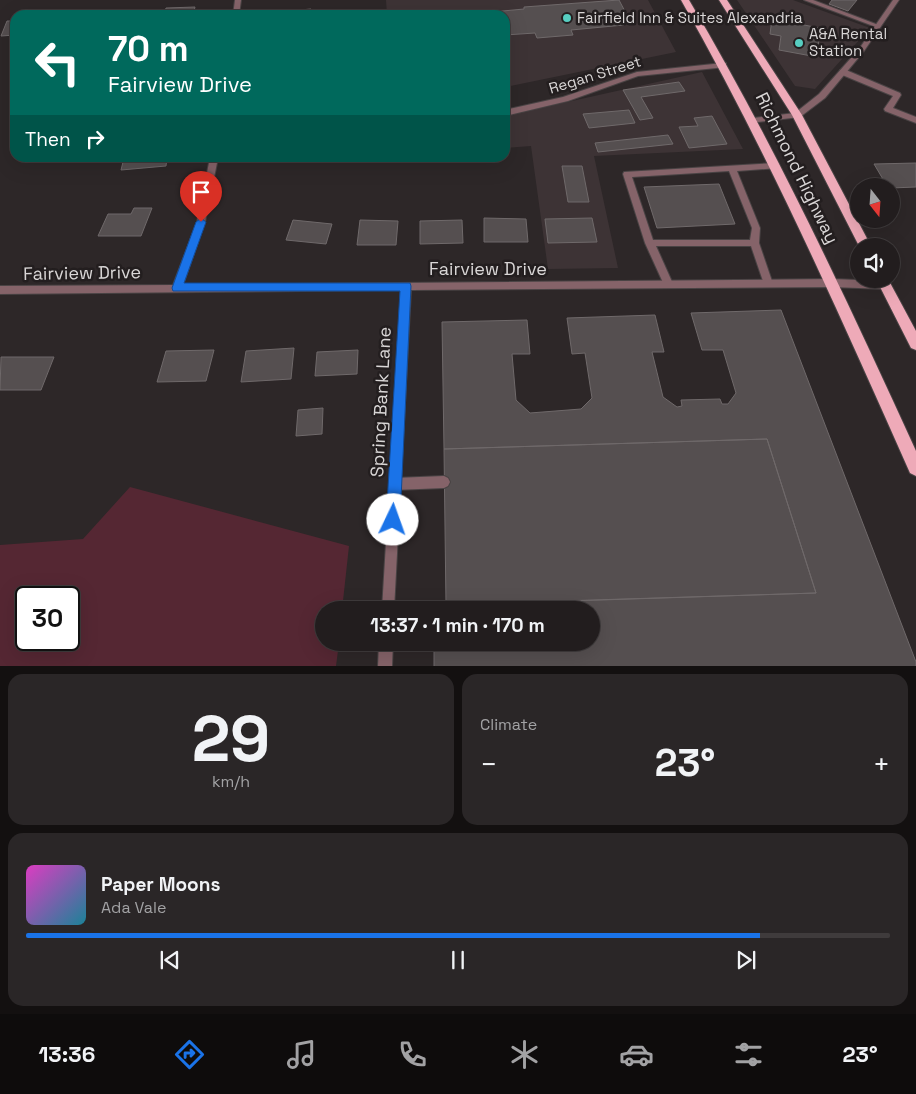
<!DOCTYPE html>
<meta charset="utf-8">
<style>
body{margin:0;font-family:"Space Grotesk",sans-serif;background:#2a2627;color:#f1f3f6;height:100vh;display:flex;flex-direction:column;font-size:19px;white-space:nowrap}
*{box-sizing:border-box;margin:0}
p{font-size:16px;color:#a2a2a4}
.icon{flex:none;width:28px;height:28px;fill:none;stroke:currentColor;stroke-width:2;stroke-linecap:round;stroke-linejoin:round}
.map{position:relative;height:666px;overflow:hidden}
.drawer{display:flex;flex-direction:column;gap:8px;padding:8px;background:#131010;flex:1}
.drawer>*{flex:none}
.banner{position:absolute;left:10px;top:10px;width:500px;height:152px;border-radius:15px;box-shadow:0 5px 20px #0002,0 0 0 1px #3f3b3c;background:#00695c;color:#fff;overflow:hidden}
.needle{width:32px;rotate:163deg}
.fabs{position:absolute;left:850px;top:178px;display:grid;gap:10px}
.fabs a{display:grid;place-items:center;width:50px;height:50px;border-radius:50%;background:#221d1e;box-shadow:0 5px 20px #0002,0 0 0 1px #3f3b3c;font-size:25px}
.speed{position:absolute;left:15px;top:586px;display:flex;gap:10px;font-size:25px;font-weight:700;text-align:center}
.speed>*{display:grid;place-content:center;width:65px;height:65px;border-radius:50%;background:#221d1e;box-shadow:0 5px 20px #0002,0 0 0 1px #3f3b3c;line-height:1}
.speed .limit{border:2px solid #111;border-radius:8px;background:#fff;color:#111}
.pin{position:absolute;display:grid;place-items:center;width:42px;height:42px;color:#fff;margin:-51px -21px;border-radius:50% 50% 50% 0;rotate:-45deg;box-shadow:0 0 5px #0007}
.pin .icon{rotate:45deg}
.me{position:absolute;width:55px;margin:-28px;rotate:3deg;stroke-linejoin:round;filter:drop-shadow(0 0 4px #0008)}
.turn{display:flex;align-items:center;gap:18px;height:105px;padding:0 15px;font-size:22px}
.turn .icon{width:65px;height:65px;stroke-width:2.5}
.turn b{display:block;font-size:35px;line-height:42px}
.then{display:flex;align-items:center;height:48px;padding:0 15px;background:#0003;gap:10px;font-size:19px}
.big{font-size:38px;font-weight:800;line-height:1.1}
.drawer .widget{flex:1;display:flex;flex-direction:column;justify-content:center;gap:8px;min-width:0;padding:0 18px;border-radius:15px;background:#2a2627}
.drawer .dial{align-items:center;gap:0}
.dial b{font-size:65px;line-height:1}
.song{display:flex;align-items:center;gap:15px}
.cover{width:60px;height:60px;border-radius:8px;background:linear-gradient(135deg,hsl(310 70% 55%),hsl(190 70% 35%))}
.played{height:5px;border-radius:2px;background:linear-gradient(90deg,#1a73e8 85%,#3f3b3c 85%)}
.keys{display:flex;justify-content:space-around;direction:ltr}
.heat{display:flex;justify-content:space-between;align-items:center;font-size:28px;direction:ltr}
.drawer .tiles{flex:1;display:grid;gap:8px;grid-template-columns:1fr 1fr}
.widget:last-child{grid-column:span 2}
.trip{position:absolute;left:315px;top:601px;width:285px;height:50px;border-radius:25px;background:#221d1e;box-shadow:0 5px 20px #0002,0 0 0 1px #3f3b3c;font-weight:800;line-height:50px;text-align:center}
.tabs{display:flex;height:80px;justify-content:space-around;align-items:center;background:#0e0c0c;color:#a2a2a4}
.tabs .icon{width:35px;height:35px}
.tabs .active{color:#1a73e8}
.tabs b{font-size:22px;color:#f1f3f6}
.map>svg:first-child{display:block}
.built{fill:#3d3335}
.green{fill:#552733;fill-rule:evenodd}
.building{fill:#554f50;stroke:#6f696a}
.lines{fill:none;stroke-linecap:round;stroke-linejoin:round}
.service-casing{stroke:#494344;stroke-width:2}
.minor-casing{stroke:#494344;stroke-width:2}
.trunk-casing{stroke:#494344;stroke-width:2}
.service{fill:#856369;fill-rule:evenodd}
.minor{fill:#856369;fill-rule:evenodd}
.trunk{fill:#eeaab8;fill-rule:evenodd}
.route{fill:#1a73e8;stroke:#114b97}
.poi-dot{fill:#57cec1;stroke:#231e1f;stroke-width:2}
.labels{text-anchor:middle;stroke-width:5;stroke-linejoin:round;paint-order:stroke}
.far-poi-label{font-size:15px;fill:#d9d6d6;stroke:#231e1f;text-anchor:start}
.far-street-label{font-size:15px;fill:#d9d6d6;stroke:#231e1f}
.street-label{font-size:18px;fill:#d9d6d6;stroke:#231e1f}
</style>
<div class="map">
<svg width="916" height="667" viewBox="0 0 916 667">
<rect width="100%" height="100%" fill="#2d2728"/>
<path class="built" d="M386 0H648L676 52 505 87V15H387Z
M737 0H793L870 28 815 89 795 86Z
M702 72 743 149 594 156 618 268 548 269 531 146 505 148V116Z"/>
<path class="green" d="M130 487 349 546 342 610H324V642L339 643 336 666H0V545L83 539ZM26 598H69V640H26Z"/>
<path class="building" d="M619 0 630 21 622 22 624 25 571 30 573 35 537 38 535 33 505 35V15H460L524 9V7Z
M832 0H857L848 11 829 4Z
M195 7 193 15H164L166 8Z
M311 9V15H267V13Z
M125 11V15H100V13Z
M772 19 820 28 817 57 779 50 781 36 770 34Z
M7 21H15V35L1 36Z
M679 82 685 91 641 97 653 118 640 120 623 90Z
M629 110 635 123 589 128 583 114Z
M712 116 727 144 689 148 679 127 698 126 694 118Z
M668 135 673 144 598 152 595 143Z
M124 158H167L166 166 121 170Z
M916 163V187L891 188 887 186 874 164Z
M562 166H582L589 202H568Z
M719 184 735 224 657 228 644 187Z
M134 208H152L141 236H98L108 214H131Z
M484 218 526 219 528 242H484Z
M592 218 597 242 548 243 545 219Z
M293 220 332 224 326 244 286 240Z
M360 220 398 221 396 245H357Z
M462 220 463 243 420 244V221Z
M781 310 916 662V667H434V642H591V610H433V605L816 593 767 439 444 449 442 322 527 320 530 354H512L516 400 530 413 581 409 592 398 585 353 572 354 567 318 655 315 664 352H652L663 397 677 407 682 406 681 400 720 399 722 404H728L736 393 723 350H702L691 313Z
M294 348 291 379 241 382 246 351Z
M214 350 206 381 157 382 166 351Z
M358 350 357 374 315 376 317 352Z
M1 357H54L41 390H0Z
M323 408 322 434 296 436 298 410Z
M767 439 816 593 446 605 444 449Z"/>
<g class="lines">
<defs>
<path id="service" d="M804 0H813L881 26 876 27Z
M723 63H726V67L638 76 568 101 505 116V110L563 97 637 72Z
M840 70H846L900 93 901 95 893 108 916 117V123L885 111 884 109 893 96 840 74Z
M776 163 779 164V168L737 171 760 228 759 243 773 284 771 287H765L751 246H656L673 284 668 288 665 287 645 243 623 174 624 172ZM729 171 752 228 750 240H653L632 177Z
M444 476 448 478 450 482 448 486 444 488 395 490 391 488 389 484 391 480 395 478Z"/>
<path id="minor" d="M235 0H241L239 15H233Z
M893 0H899L864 51 825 98 800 117 750 123 749 121 753 118 795 113 819 94 859 49Z
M210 158H218L205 222 183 285 832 279 885 281 890 285 885 289 832 287 411 290 394 610H382L401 290 0 294V286L173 285 197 222Z
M379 642H393L392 667H378Z"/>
<path id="trunk" d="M681 0H689C775 145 846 298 916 451V476L910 473C839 313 768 153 681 0Z
M719 0H727L802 115 871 246H859L792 115Z
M876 279H888L916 331V350L911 348Z"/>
</defs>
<use href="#service" class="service-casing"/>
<use href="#minor" class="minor-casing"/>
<use href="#trunk" class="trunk-casing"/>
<use href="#service" class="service"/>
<use href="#minor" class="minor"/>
<use href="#trunk" class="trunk"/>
</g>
<path class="route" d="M201 218 206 222 184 283H410L411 286 400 520 398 525 393 527 388 525 386 520 400 291H173L172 288 196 222Z"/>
<g class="poi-dot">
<circle cx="567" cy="18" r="5"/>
<circle cx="799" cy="43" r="5"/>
</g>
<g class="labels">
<g class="far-poi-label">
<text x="577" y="23">Fairfield Inn &amp; Suites Alexandria</text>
<text x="809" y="39">A&amp;A Rental<tspan x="809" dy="17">Station</tspan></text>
</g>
<g class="far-street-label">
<text transform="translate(595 75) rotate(-17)" y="5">Regan Street</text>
</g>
<g class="street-label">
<text transform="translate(797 168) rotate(64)" y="6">Richmond Highway</text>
<text x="488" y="275">Fairview Drive</text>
<text transform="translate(82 273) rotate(-1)" y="6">Fairview Drive</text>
<text transform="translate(381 402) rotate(-87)" y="6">Spring Bank Lane</text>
</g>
</g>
</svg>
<div class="fabs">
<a><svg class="needle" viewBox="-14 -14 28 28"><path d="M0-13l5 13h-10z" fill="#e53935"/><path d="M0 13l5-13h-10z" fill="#a2a2a4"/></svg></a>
<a><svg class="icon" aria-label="sound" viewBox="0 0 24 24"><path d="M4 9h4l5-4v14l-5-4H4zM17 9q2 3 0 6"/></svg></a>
</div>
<div class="speed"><div class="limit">30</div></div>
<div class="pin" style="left:201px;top:222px;background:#d93025"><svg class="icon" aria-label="arrive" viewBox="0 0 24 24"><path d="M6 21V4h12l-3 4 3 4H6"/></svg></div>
<svg class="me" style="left:393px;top:520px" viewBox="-20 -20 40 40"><circle r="19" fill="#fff"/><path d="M0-13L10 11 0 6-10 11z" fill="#1a73e8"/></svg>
<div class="trip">13:37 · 1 min · 170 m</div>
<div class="banner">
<div class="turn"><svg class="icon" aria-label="left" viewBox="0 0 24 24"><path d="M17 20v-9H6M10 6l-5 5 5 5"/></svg><div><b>70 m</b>Fairview Drive</div></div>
<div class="then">Then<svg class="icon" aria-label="right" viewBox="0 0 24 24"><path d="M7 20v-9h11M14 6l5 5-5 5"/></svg></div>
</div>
</div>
<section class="drawer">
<div class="tiles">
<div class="widget dial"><b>29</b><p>km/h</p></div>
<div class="widget"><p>Climate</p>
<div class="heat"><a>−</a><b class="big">23°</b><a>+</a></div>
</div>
<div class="widget">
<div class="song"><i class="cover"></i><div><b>Paper Moons</b><p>Ada Vale</p></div></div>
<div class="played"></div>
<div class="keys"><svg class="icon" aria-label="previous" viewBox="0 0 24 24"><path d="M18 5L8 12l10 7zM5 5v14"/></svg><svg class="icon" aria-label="pause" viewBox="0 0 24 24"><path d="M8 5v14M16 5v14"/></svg><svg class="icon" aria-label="next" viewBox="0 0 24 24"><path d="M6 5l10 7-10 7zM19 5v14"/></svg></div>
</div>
</div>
</section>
<nav class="tabs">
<b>13:36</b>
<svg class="icon active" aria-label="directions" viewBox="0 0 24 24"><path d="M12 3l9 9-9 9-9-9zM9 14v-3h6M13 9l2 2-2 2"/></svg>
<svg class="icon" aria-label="music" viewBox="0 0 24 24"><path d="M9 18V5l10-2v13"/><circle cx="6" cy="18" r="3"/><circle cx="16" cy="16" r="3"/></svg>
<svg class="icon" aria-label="phone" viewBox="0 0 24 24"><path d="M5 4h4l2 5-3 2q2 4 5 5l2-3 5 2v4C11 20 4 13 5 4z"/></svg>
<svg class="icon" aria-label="climate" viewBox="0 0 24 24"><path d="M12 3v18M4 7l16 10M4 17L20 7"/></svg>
<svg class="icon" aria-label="car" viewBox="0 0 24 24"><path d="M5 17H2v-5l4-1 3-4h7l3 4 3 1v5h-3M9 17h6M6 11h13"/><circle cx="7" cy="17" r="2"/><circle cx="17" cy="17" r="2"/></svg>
<svg class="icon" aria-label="filters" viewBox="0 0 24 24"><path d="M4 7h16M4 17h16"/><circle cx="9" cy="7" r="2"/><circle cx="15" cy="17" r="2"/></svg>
<b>23°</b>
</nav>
